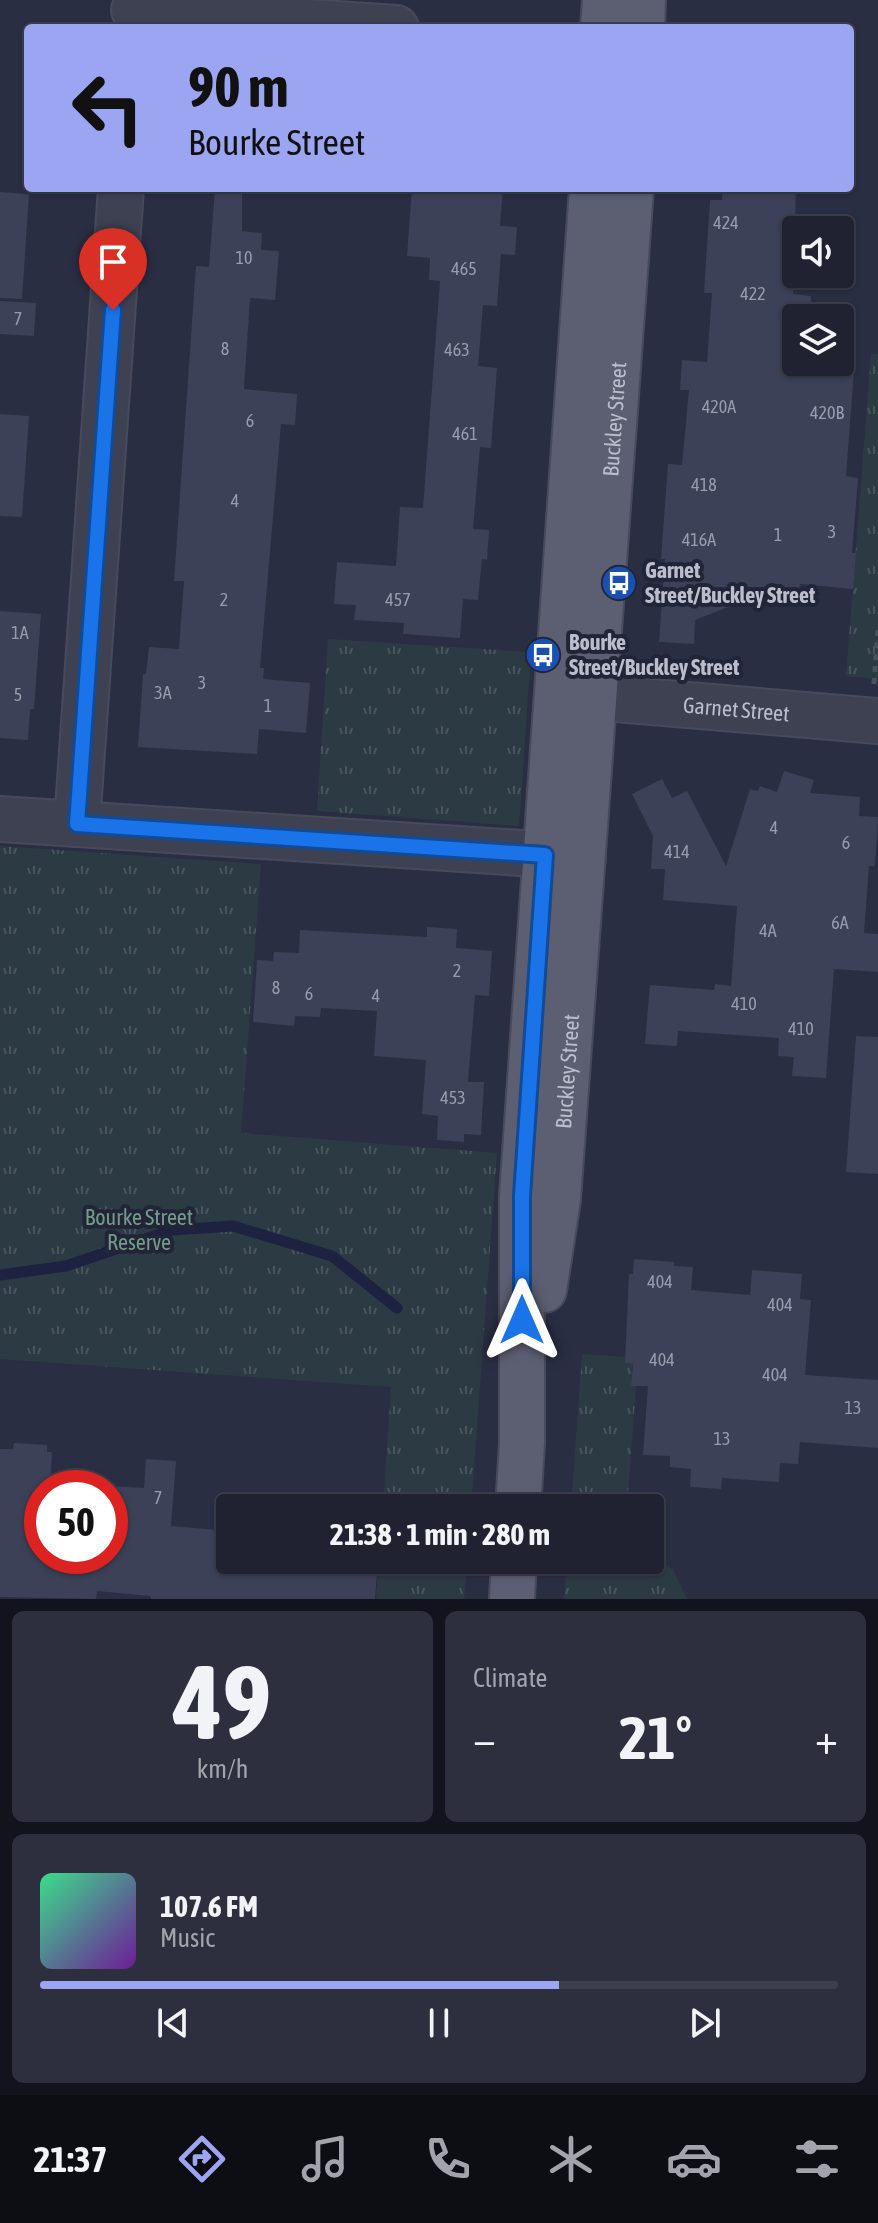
<!DOCTYPE html>
<meta charset="utf-8">
<style>
body{margin:0;font-family:"Asap Condensed",sans-serif;background:#2d2f3e;color:#f1f3f6;height:100vh;display:flex;flex-direction:column;font-size:30px;white-space:nowrap}
*{box-sizing:border-box;margin:0}
p{font-size:26px;color:#a2a4ac}
.icon{flex:none;width:44px;height:44px;fill:none;stroke:currentColor;stroke-width:2;stroke-linecap:round;stroke-linejoin:round}
.map{position:relative;height:1599px;overflow:hidden}
.details{display:flex;flex-direction:column;gap:12px;padding:12px;background:#12131c;flex:1}
.details>*{flex:none}
.banner{position:absolute;left:24px;top:24px;width:830px;height:168px;border-radius:8px;box-shadow:0 2px 6px #0004,0 0 0 2px #3d3f4d;background:#9ba5f2;color:#111;overflow:hidden}
.fabs{position:absolute;left:782px;top:216px;display:grid;gap:16px}
.fabs a{display:grid;place-items:center;width:72px;height:72px;border-radius:8px;background:#202232;box-shadow:0 2px 6px #0004,0 0 0 2px #3d3f4d;font-size:40px}
.speed{position:absolute;left:24px;top:1470px;display:flex;gap:16px;font-size:40px;font-weight:700;text-align:center}
.speed>*{display:grid;place-content:center;width:104px;height:104px;border-radius:50%;background:#202232;box-shadow:0 2px 6px #0004,0 0 0 2px #3d3f4d;line-height:1}
.speed .limit{border:12px solid #d22;background:#fff;color:#111}
.pin{position:absolute;display:grid;place-items:center;width:68px;height:68px;color:#fff;margin:-82px -34px;border-radius:50% 50% 50% 0;rotate:-45deg;box-shadow:0 0 8px #0007}
.pin .icon{rotate:45deg}
.me{position:absolute;width:88px;margin:-44px;rotate:0deg;stroke-linejoin:round;filter:drop-shadow(0 0 6px #0008)}
.turn{display:flex;align-items:center;gap:28px;height:168px;padding:0 32px;font-size:36px}
.turn .icon{width:104px;height:104px;stroke-width:2.5}
.turn b{display:block;font-size:56px;line-height:68px}
.big{font-size:60px;font-weight:700;line-height:1.1}
.details .card{flex:1;display:flex;flex-direction:column;justify-content:center;gap:12px;min-width:0;padding:0 28px;border-radius:12px;background:#2d2f3e}
.details .dial{align-items:center;gap:0}
.dial b{font-size:104px;line-height:1}
.song{display:flex;align-items:center;gap:24px}
.cover{width:96px;height:96px;border-radius:12px;background:linear-gradient(135deg,hsl(150 70% 55%),hsl(280 70% 35%))}
.played{height:8px;border-radius:4px;background:linear-gradient(90deg,#9ba5f2 65%,#3d3f4d 65%)}
.keys{display:flex;justify-content:space-around;direction:ltr}
.heat{display:flex;justify-content:space-between;align-items:center;font-size:44px;direction:ltr}
.details .tiles{flex:1;display:grid;gap:12px;grid-template-columns:1fr 1fr}
.card:last-child{grid-column:span 2}
.trip{position:absolute;left:216px;top:1494px;width:448px;height:80px;border-radius:8px;background:#202232;box-shadow:0 2px 6px #0004,0 0 0 2px #3d3f4d;font-weight:700;line-height:80px;text-align:center}
.menu{display:flex;height:128px;justify-content:space-around;align-items:center;background:#0d0e14;color:#a2a4ac}
.menu .icon{width:56px;height:56px}
.menu .active{color:#9ba5f2}
.menu b{font-size:36px;color:#f1f3f6}
.map>svg:first-child{display:block}
.grass{fill:url(#grass-tufts)}
.lines{fill:none;stroke-linecap:round;stroke-linejoin:round}
.stream{stroke:#1d2240;stroke-width:11}
.building{fill:#3c4158}
.minor-casing{stroke:#484a5c;stroke-width:48}
.major-casing{stroke:#484a5c;stroke-width:48}
.path{stroke:#45535b;stroke-width:5;stroke-dasharray:6 6;stroke-linecap:butt}
.minor{stroke:#3e4152;stroke-width:44}
.major{stroke:#5c5f72;stroke-width:44}
.route-casing{stroke:#114b97;stroke-width:20}
.route{stroke:#1a73e8;stroke-width:14}
.labels{text-anchor:middle;stroke-width:8;stroke-linejoin:round;paint-order:stroke}
.number-label{font-size:18px;fill:#999cad}
.street-label{font-size:22px;fill:#bbbdcc;stroke:#222538}
.poi-label{font-size:22px;font-weight:bold;fill:#bbbdcc;stroke:#222538;text-anchor:start}
.park-label{font-size:22px;fill:#749b88;stroke:#222538}
</style>
<div class="map">
<svg width="878" height="1599" viewBox="0 0 878 1599">
<defs>
<pattern id="grass-tufts" width="24" height="20" patternUnits="userSpaceOnUse" patternTransform="scale(2)"><rect width="24" height="20" fill="#2c3a43"/><path d="M3 7l-1-3M5 7V3M7 7l1-3M15 17l-1-3M17 17v-4M19 17l1-3" fill="none" stroke="#49555d"/></pattern>
</defs>
<rect width="100%" height="100%" fill="#2a2e42"/>
<path class="grass" d="M871 354H878V679L846 676Z
M328 639 531 652 519 826 317 811Z
M0 846 261 864 241 1133 497 1153 471 1508H383L391 1387 0 1359Z
M582 1354 626 1357V1363L633 1364 631 1385 636 1386 627 1508H571Z
M650 1553 673 1570 687 1599H564L567 1560H650Z
M379 1560H467L464 1599H376Z"/>
<g class="lines">
<path class="stream" d="M0 1275 66 1266 172 1230 233 1226 332 1256 397 1308"/>
</g>
<path class="building" d="M215 188H242V231L262 233 261 250 279 251 275 300 250 298 244 389 297 394 295 425 281 424 260 668H264L263 679 310 683 306 733 259 729 257 754 138 747 143 674H146L149 647 179 649 184 581H174L194 294 196 266 209 267Z
M412 188H503L500 226 517 227 515 255 501 254 497 306 483 305 478 366 497 368 491 448 480 447 473 529 489 530 487 560 482 559 478 600 463 599 460 638 403 634 404 623 354 620 356 605 334 604 337 562 396 566 400 507 423 508 440 281 429 280 430 258 407 256Z
M723 188H796L793 294 811 296 810 318H796V362H840V356L855 357 846 476 858 478 852 553H856L853 589 800 584 798 602 749 599 695 620 694 644 659 642 665 559H661L668 464 682 465 689 390H680L682 360 707 362 712 293H704L710 200H722Z
M0 192 29 194 22 299 0 298Z
M0 301 36 303 34 336 0 334Z
M0 414 29 416 22 517 0 516Z
M0 611 41 614 34 709H30L28 740 0 738Z
M784 771 814 780 810 793 860 797 859 816 878 817 875 866H869L864 933 878 934V972L834 969 826 1078 792 1076 794 1057 778 1056 779 1038 678 1031 677 1046 645 1044 650 985 714 990 715 984 731 986 737 906 663 900 665 869H651L653 836 632 794 662 779 672 798 687 791 726 866 750 789 758 791 760 786 777 792Z
M427 927 457 929 456 948 492 951 489 996 475 995 468 1082H484L481 1135 464 1134V1142L437 1140 438 1116 422 1114 426 1060 374 1056 377 1011 321 1008 320 1017 295 1016 294 1026 253 1022 257 960 273 961 274 952 299 953 300 930 427 937Z
M856 1036 878 1037V1174L846 1172Z
M634 1259 674 1262V1266L693 1267 691 1290 750 1295 752 1270 802 1274 800 1299 811 1300 805 1375 878 1380V1448L800 1442 798 1464 780 1463 779 1482 722 1478 721 1489 690 1487 691 1469 670 1467V1456L643 1455 648 1386H631L633 1364 625 1363 629 1274H633Z
M14 1443 47 1445V1452H52L50 1487H42V1556H110V1486L144 1488 146 1459 176 1461 171 1526 230 1531V1560H378L375 1599H151V1596L97 1591 96 1599 0 1597V1449H13Z"/>
<g class="lines">
<defs>
<g id="minor">
<path d="M134 10 396 28"/>
<path id="s1" d="M557 694 878 721"/>
<path d="M0 819 583 857"/>
<path d="M77 824 121 188"/>
</g>
<g id="major">
<path d="M603 28 605 0"/>
<path d="M642 28 643 0"/>
<path id="s2" d="M544 1290 558 1199 631 188"/>
<path d="M518 1508 522 1443V1196L592 188"/>
<path d="M512 1599 514 1560"/>
</g>
</defs>
<use href="#minor" class="minor-casing"/>
<use href="#major" class="major-casing"/>
<path class="path" d="M874 684 878 629"/>
<use href="#minor" class="minor"/>
<use href="#major" class="major"/>
</g>
<g class="lines">
<defs>
<path id="route" d="M113 310 77 824 545 855 522 1196V1320"/>
</defs>
<use href="#route" class="route-casing"/>
<use href="#route" class="route"/>
</g>
<defs>
<symbol id="bus-disc" viewBox="-11 -11 22 22"><circle r="9.5" fill="#1a4fb4" stroke="#222538"/><path d="M-5-6H5V4H4V6H2V4H-2V6H-4V4H-5ZM-3.5-4V0h7V-4ZM-3.5 1.2v1.5H-2V1.2ZM2 1.2v1.5H3.5V1.2Z" fill="#fff"/></symbol>
</defs>
<g fill-rule="evenodd">
<use href="#bus-disc" x="599" y="563" width="40" height="40"/>
<use href="#bus-disc" x="523" y="635" width="40" height="40"/>
</g>
<g class="labels">
<g class="number-label">
<text x="726" y="229">424</text>
<text x="244" y="264">10</text>
<text x="464" y="275">465</text>
<text x="753" y="300">422</text>
<text x="18" y="325">7</text>
<text x="225" y="355">8</text>
<text x="457" y="356">463</text>
<text x="719" y="413">420A</text>
<text x="827" y="419">420B</text>
<text x="250" y="427">6</text>
<text x="465" y="440">461</text>
<text x="704" y="491">418</text>
<text x="235" y="507">4</text>
<text x="832" y="538">3</text>
<text x="778" y="541">1</text>
<text x="699" y="546">416A</text>
<text x="224" y="606">2</text>
<text x="398" y="606">457</text>
<text x="20" y="639">1A</text>
<text x="202" y="689">3</text>
<text x="163" y="699">3A</text>
<text x="18" y="701">5</text>
<text x="268" y="712">1</text>
<text x="774" y="834">4</text>
<text x="846" y="849">6</text>
<text x="677" y="858">414</text>
<text x="840" y="929">6A</text>
<text x="768" y="937">4A</text>
<text x="457" y="977">2</text>
<text x="276" y="994">8</text>
<text x="309" y="1000">6</text>
<text x="376" y="1002">4</text>
<text x="744" y="1010">410</text>
<text x="801" y="1035">410</text>
<text x="453" y="1104">453</text>
<text x="660" y="1288">404</text>
<text x="780" y="1311">404</text>
<text x="662" y="1366">404</text>
<text x="775" y="1381">404</text>
<text x="853" y="1414">13</text>
<text x="722" y="1445">13</text>
<text x="158" y="1504">7</text>
</g>
<g class="street-label">
<text dy="8" stroke="none"><textPath href="#s2" startOffset="874">Buckley Street</textPath></text>
<text dy="8" stroke="none"><textPath href="#s1" startOffset="180">Garnet Street</textPath></text>
<text dy="8" stroke="none"><textPath href="#s2" startOffset="220">Buckley Street</textPath></text>
</g>
<g class="poi-label">
<text x="645" y="578">Garnet<tspan x="645" dy="25">Street/Buckley Street</tspan></text>
<text x="569" y="650">Bourke<tspan x="569" dy="25">Street/Buckley Street</tspan></text>
</g>
<g class="park-label">
<text x="139" y="1225">Bourke Street<tspan x="139" dy="25">Reserve</tspan></text>
</g>
</g>
</svg>
<div class="fabs">
<a><svg class="icon" aria-label="sound" viewBox="0 0 24 24"><path d="M4 9h4l5-4v14l-5-4H4zM17 9q2 3 0 6"/></svg></a>
<a><svg class="icon" aria-label="layers" viewBox="0 0 24 24"><path d="M12 4l9 5-9 5-9-5zM3 14l9 5 9-5"/></svg></a>
</div>
<div class="speed"><div class="limit">50</div></div>
<div class="pin" style="left:113px;top:310px;background:#d93025"><svg class="icon" aria-label="arrive" viewBox="0 0 24 24"><path d="M6 21V4h12l-3 4 3 4H6"/></svg></div>
<svg class="me" style="left:522px;top:1320px" viewBox="-20 -20 40 40"><path d="M0-17L14 15 0 8-14 15z" fill="#1a73e8" stroke="#fff" stroke-width="4"/></svg>
<div class="trip">21:38 · 1 min · 280 m</div>
<div class="banner">
<div class="turn"><svg class="icon" aria-label="left" viewBox="0 0 24 24"><path d="M17 20v-9H6M10 6l-5 5 5 5"/></svg><div><b>90 m</b>Bourke Street</div></div>
</div>
</div>
<section class="details">
<div class="tiles">
<div class="card dial"><b>49</b><p>km/h</p></div>
<div class="card"><p>Climate</p>
<div class="heat"><a>−</a><b class="big">21°</b><a>+</a></div>
</div>
<div class="card">
<div class="song"><i class="cover"></i><div><b>107.6 FM</b><p>Music</p></div></div>
<div class="played"></div>
<div class="keys"><svg class="icon" aria-label="previous" viewBox="0 0 24 24"><path d="M18 5L8 12l10 7zM5 5v14"/></svg><svg class="icon" aria-label="pause" viewBox="0 0 24 24"><path d="M8 5v14M16 5v14"/></svg><svg class="icon" aria-label="next" viewBox="0 0 24 24"><path d="M6 5l10 7-10 7zM19 5v14"/></svg></div>
</div>
</div>
</section>
<nav class="menu">
<b>21:37</b>
<svg class="icon active" aria-label="directions" viewBox="0 0 24 24"><path d="M12 3l9 9-9 9-9-9zM9 14v-3h6M13 9l2 2-2 2"/></svg>
<svg class="icon" aria-label="music" viewBox="0 0 24 24"><path d="M9 18V5l10-2v13"/><circle cx="6" cy="18" r="3"/><circle cx="16" cy="16" r="3"/></svg>
<svg class="icon" aria-label="phone" viewBox="0 0 24 24"><path d="M5 4h4l2 5-3 2q2 4 5 5l2-3 5 2v4C11 20 4 13 5 4z"/></svg>
<svg class="icon" aria-label="climate" viewBox="0 0 24 24"><path d="M12 3v18M4 7l16 10M4 17L20 7"/></svg>
<svg class="icon" aria-label="car" viewBox="0 0 24 24"><path d="M5 17H2v-5l4-1 3-4h7l3 4 3 1v5h-3M9 17h6M6 11h13"/><circle cx="7" cy="17" r="2"/><circle cx="17" cy="17" r="2"/></svg>
<svg class="icon" aria-label="filters" viewBox="0 0 24 24"><path d="M4 7h16M4 17h16"/><circle cx="9" cy="7" r="2"/><circle cx="15" cy="17" r="2"/></svg>
</nav>
